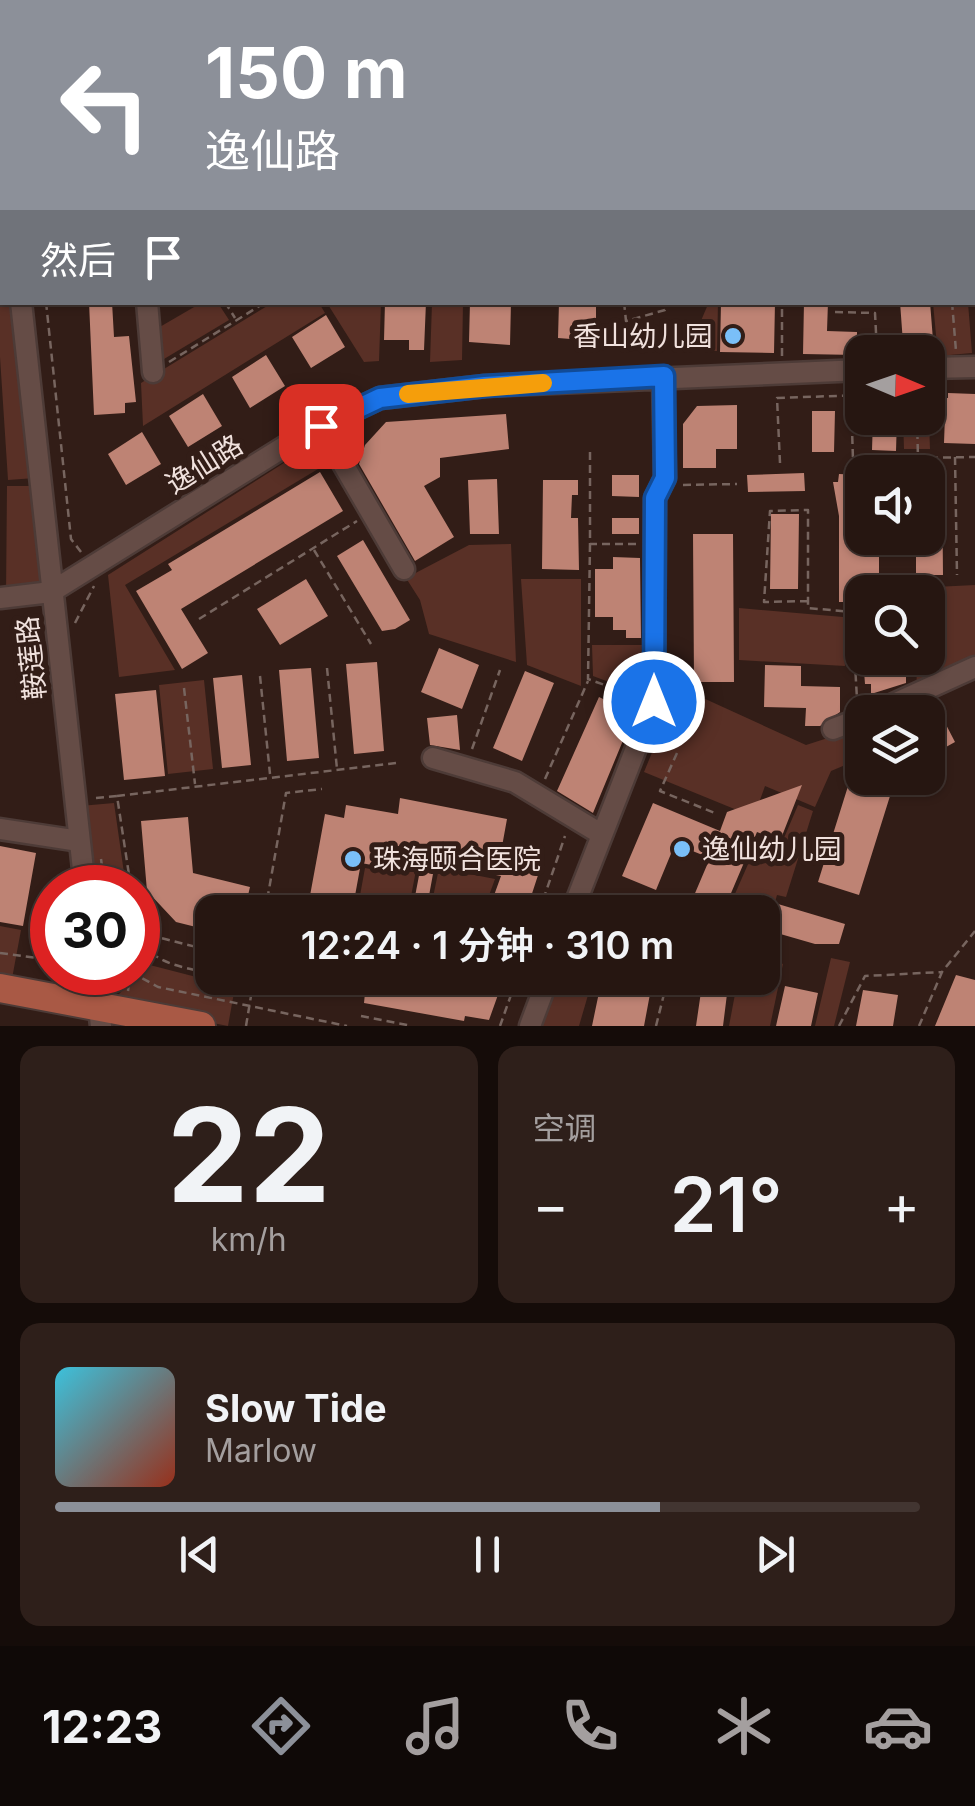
<!DOCTYPE html>
<html lang="zh">
<meta charset="utf-8">
<style>
body{margin:0;font-family:Inter,"Noto Sans SC",sans-serif;background:#2e1f1a;color:#f1f3f6;height:100vh;display:flex;flex-direction:column;font-size:38px;white-space:nowrap}
*{box-sizing:border-box;margin:0}
p{font-size:32px;color:#a49f9f}
.icon{flex:none;width:55px;height:55px;fill:none;stroke:currentColor;stroke-width:2;stroke-linecap:round;stroke-linejoin:round}
.map{position:relative;height:1026px;overflow:hidden}
.sheet{display:flex;flex-direction:column;gap:20px;padding:20px;background:#150c09;flex:1}
.sheet>*{flex:none}
.guide{position:absolute;left:0px;top:0px;width:975px;height:305px;box-shadow:0 2px 8px #0004,0 0 0 2px #423531;background:#8c9099;color:#fff;overflow:hidden}
.needle{width:65px;rotate:92deg}
.buttons{position:absolute;left:845px;top:335px;display:grid;gap:20px}
.buttons a{display:grid;place-items:center;width:100px;height:100px;border-radius:20px;background:#261611;box-shadow:0 2px 8px #0004,0 0 0 2px #423531;font-size:50px}
.speed{position:absolute;left:30px;top:865px;display:flex;gap:20px;font-size:50px;font-weight:700;text-align:center}
.speed>*{display:grid;place-content:center;width:130px;height:130px;border-radius:50%;background:#261611;box-shadow:0 2px 8px #0004,0 0 0 2px #423531;line-height:1}
.speed .limit{border:15px solid #d22;background:#fff;color:#111}
.pin{position:absolute;display:grid;place-items:center;width:85px;height:85px;color:#fff;margin:-42px;border-radius:20px;box-shadow:0 5px 15px #0006}
.me{position:absolute;width:110px;margin:-55px;rotate:0deg;stroke-linejoin:round;filter:drop-shadow(0 0 8px #0008)}
.turn{display:flex;align-items:center;gap:35px;height:210px;padding:0 40px;font-size:45px}
.turn .icon{width:130px;height:130px;stroke-width:2.5}
.turn b{display:block;font-size:70px;line-height:85px}
.then{display:flex;align-items:center;height:95px;padding:0 40px;background:#0003;gap:20px;font-size:38px}
.big{font-size:75px;font-weight:600;line-height:1.1}
.sheet .card{flex:1;display:flex;flex-direction:column;justify-content:center;gap:15px;min-width:0;padding:0 35px;border-radius:20px;background:#2e1f1a}
.sheet .dial{align-items:center;gap:0}
.dial b{font-size:130px;line-height:1}
.song{display:flex;align-items:center;gap:30px}
.cover{width:120px;height:120px;border-radius:15px;background:linear-gradient(135deg,hsl(190 70% 55%),hsl(10 70% 35%))}
.played{height:10px;border-radius:5px;background:linear-gradient(90deg,#8c9099 70%,#423531 70%)}
.keys{display:flex;justify-content:space-around;direction:ltr}
.heat{display:flex;justify-content:space-between;align-items:center;font-size:55px;direction:ltr}
.sheet .tiles{flex:1;display:grid;gap:20px;grid-template-columns:1fr 1fr}
.card:last-child{grid-column:span 2}
.trip{position:absolute;left:195px;top:895px;width:585px;height:100px;border-radius:20px;background:#261611;box-shadow:0 2px 8px #0004,0 0 0 2px #423531;font-weight:600;line-height:100px;text-align:center}
.dock{display:flex;height:160px;justify-content:space-around;align-items:center;background:#0f0907;color:#a49f9f}
.dock .icon{width:70px;height:70px}
.dock .selected{color:#8c9099}
.dock b{font-size:45px;color:#f1f3f6}
.map>svg:first-child{display:block}
.green{fill:#593026}
.building{fill:#be8374}
.lines{fill:none;stroke-linecap:round;stroke-linejoin:round}
.minor-casing{stroke:#4d3b37;stroke-width:25}
.major-casing{stroke:#4d3b37;stroke-width:32}
.path{stroke:#77655f;stroke-width:2.5;stroke-dasharray:8 5;stroke-linecap:butt}
.minor{stroke:#654c46;stroke-width:20}
.major{stroke:#a95945;stroke-width:28}
.route-casing{stroke:#114b97;stroke-width:25}
.route{stroke:#1a73e8;stroke-width:18}
.slow{stroke:#f59e0b;stroke-width:18}
.poi-dot{fill:#7abff8;stroke:#321d17;stroke-width:4}
.labels{text-anchor:middle;stroke-width:10;stroke-linejoin:round;paint-order:stroke}
.poi-label{font-size:28px;fill:#f0e1dd;stroke:#321d17;text-anchor:start}
.street-label{font-size:28px;fill:#f0e1dd;stroke:#321d17}
</style>
<div class="map">
<svg width="975" height="1026" viewBox="0 0 975 1026">
<rect width="100%" height="100%" fill="#321d17"/>
<path class="green" d="M0 236 2 302 16 303 35 478 8 480 0 357Z
M709 302 718 303 717 351H688Z
M201 303H218L229 320 159 362 158 328Z
M272 303H319L325 313 143 426 141 383Z
M327 303H381L379 361 364 362Z
M432 303H463L462 360 430 362Z
M933 303H968L972 353 938 356Z
M928 396 930 449H904L903 418H928Z
M306 449 318 469 125 585 175 670 119 677 108 575Z
M7 486H38L49 591 6 595Z
M511 544 516 662 429 634 420 600 406 578 469 545Z
M521 579H581V686L527 665Z
M975 585V661L917 690 916 658H928V592H915V588Z
M739 608 843 617 845 666 739 660Z
M592 645H642L641 694 593 676Z
M204 680 213 769 168 774 159 685Z
M679 687 806 745 862 727V758L831 771 815 807 765 786 754 817 644 772Z
M114 803 126 887H90L80 806Z
M798 805 813 811 786 897 777 895 763 945 762 912H727L760 837 781 845Z
M394 861 417 865 408 912H357L365 868 392 873Z
M439 868 495 879 483 912H430Z
M0 926 21 930 11 984 0 981Z
M763 955 783 964 770 1026H729L738 978H762Z
M831 958 850 962 834 1026H815Z
M146 964 235 987 228 1026 111 1003Z
M554 978H593L579 1026H536Z"/>
<path class="building" d="M89 302H112L114 337 129 336 136 402 125 403V413L94 415Z
M385 302H426L424 350H409V340H384Z
M470 302H511L510 345 469 342Z
M559 302H596V341L558 338Z
M721 302H775L774 353 720 352Z
M804 302H828L827 331 857 332V355L803 354Z
M900 302H930L933 340 903 343Z
M326 315 345 347 311 368 292 337Z
M266 355 285 386 250 408 232 377Z
M948 393 975 394V444L944 443 945 415H936V397L948 398Z
M203 394 222 426 188 447 169 416Z
M737 405V449H716V468H683V424L697 406Z
M812 411H835L834 452H812Z
M506 414 509 449 440 458V477L424 486 454 537 415 561 359 464 365 445 386 422Z
M873 418H897L896 451 872 450Z
M142 432 161 464 126 485 108 454Z
M928 469H942L943 575H916V538H928Z
M320 472 343 511 181 609 208 653 182 669 136 591 172 570 168 564Z
M804 473 805 491 748 492 747 475Z
M839 474 862 475V538H879V592H862V602H839V516L833 482H838Z
M612 475H639V497L612 496Z
M497 479 499 534H470L468 480Z
M543 480H578V495H572L571 518H578L579 570 542 569Z
M771 514H799L798 589H770Z
M612 518H639V534H612Z
M693 534H733L734 682H694Z
M363 540 410 620 395 629 382 631 337 556Z
M613 557 640 558 641 638H626V630H613V617H595V569H613Z
M306 579 328 616 280 645 257 609Z
M439 648 479 665 462 709 421 692Z
M863 658H906V683L871 694V684H865Z
M377 662 384 751 354 754 346 664Z
M765 665 801 666V686L840 687V712L820 726H805L806 708 764 707Z
M311 668 319 758 287 761 279 670Z
M525 671 554 683 522 761 493 748Z
M242 675 251 765 222 768 213 678Z
M156 690 165 776 124 780 115 694Z
M599 697 634 714 593 813 557 791Z
M457 715 460 750 430 745 427 718Z
M941 715 955 742 928 757V722Z
M849 783 890 796 859 895 818 882Z
M802 785 780 841 757 832 723 912 690 905 710 858 675 844 656 890 622 876 653 803 720 831 727 812Z
M400 798 507 819 501 852 541 866 526 912H488L501 876 435 863 426 912H412L422 860 390 854 388 868 361 863 352 912H307L325 814 344 818 346 805 398 814Z
M188 817 193 873 250 887 244 912H212V931L176 922 147 891 141 821Z
M0 846 36 853 23 926 0 922Z
M778 904 845 924 839 944H815L770 931Z
M956 975 975 980V1026H935Z
M312 978H504L489 1020 465 1016 464 1021 364 1003 365 993 312 984Z
M602 978H653L644 1026H592Z
M703 978H729L723 1026H696Z
M785 986 818 993 811 1026H776Z
M863 990 898 995 893 1026H856Z"/>
<g class="lines">
<defs>
<path id="minor" d="M283 0V2
M144 2 159 0
M0 9 2 5
M0 131 2 150
M0 231 2 230
M21 302 85 888
M147 302 153 372
M928 368 975 367
M321 426 404 569
M0 598 51 592 308 432 380 398 485 386 862 370
M876 712 975 667
M833 729 862 718
M433 758 515 782 601 834
M0 829 79 841
M572 912 654 702 655 498 665 478 663 377
M95 972 101 1026
M530 1026 548 978"/>
<path id="major" d="M0 988 201 1026"/>
</defs>
<use href="#minor" class="minor-casing"/>
<use href="#major" class="major-casing"/>
<path class="path" d="M830 0V2
M29 2 32 0
M0 34 2 32
M46 302 71 539 81 552
M225 302 235 318
M624 302 626 321 665 310 672 302
M952 302 956 351
M835 312 875 313 877 352
M782 356V302
M169 362 266 302
M851 397 853 460
M917 418 918 458 975 457
M590 452V544H637
M955 457 957 575
M780 463 777 398 862 395
M683 485 737 484
M590 544 588 679 638 697
M314 550 371 644
M808 601 764 602 770 511 808 510V608L852 612 857 699
M199 619 357 521
M75 623 94 586
M327 668 337 769
M260 676 270 774
M184 688 195 784
M472 749 500 670
M677 753 660 791 715 813
M545 779 588 681
M117 796 396 763
M96 798 117 796 131 888
M101 859 105 888
M265 912 286 793 322 789
M539 912 565 836
M138 931C148 965 182 966 212 974
M0 953 52 960
M138 965 157 937 212 951
M131 972 158 987 347 1026
M226 978H229
M118 987 129 974
M128 991 130 974
M361 1016 412 1026
M246 1026 254 978
M500 1026 517 978
M656 1026 668 978
M839 1026 865 976 942 972
M919 1026 942 972 975 931"/>
<use href="#minor" class="minor"/>
<use href="#major" class="major"/>
</g>
<g class="lines">
<defs>
<path id="route" d="M321 426 380 398 485 386 664 376 665 478 655 498 654 702"/>
</defs>
<use href="#route" class="route-casing"/>
<use href="#route" class="route"/>
<path class="slow" d="M408 394 543 383"/>
</g>
<g class="poi-dot">
<circle cx="733" cy="336" r="10"/>
<circle cx="682" cy="849" r="10"/>
<circle cx="353" cy="859" r="10"/>
</g>
<g class="labels">
<g class="poi-label">
<text x="713" y="346" text-anchor="end">香山幼儿园</text>
<text x="702" y="859">逸仙幼儿园</text>
<text x="373" y="869">珠海颐合医院</text>
</g>
<g class="street-label">
<text transform="translate(204 464) rotate(-32)" y="10">逸仙路</text>
<text transform="translate(31 658) rotate(-96)" y="10">鞍莲路</text>
</g>
</g>
</svg>
<div class="buttons">
<a><svg class="needle" viewBox="-14 -14 28 28"><path d="M0-13l5 13h-10z" fill="#e53935"/><path d="M0 13l5-13h-10z" fill="#a49f9f"/></svg></a>
<a><svg class="icon" aria-label="sound" viewBox="0 0 24 24"><path d="M4 9h4l5-4v14l-5-4H4zM17 9q2 3 0 6"/></svg></a>
<a><svg class="icon" aria-label="search" viewBox="0 0 24 24"><circle cx="10" cy="10" r="6"/><path d="M15 15l6 6"/></svg></a>
<a><svg class="icon" aria-label="layers" viewBox="0 0 24 24"><path d="M12 4l9 5-9 5-9-5zM3 14l9 5 9-5"/></svg></a>
</div>
<div class="speed"><div class="limit">30</div></div>
<div class="pin" style="left:321px;top:426px;background:#d93025"><svg class="icon" aria-label="arrive" viewBox="0 0 24 24"><path d="M6 21V4h12l-3 4 3 4H6"/></svg></div>
<svg class="me" style="left:654px;top:702px" viewBox="-20 -20 40 40"><circle r="17" fill="#1a73e8" stroke="#fff" stroke-width="3"/><path d="M0-11L8 9 0 5-8 9z" fill="#fff"/></svg>
<div class="trip">12:24 · 1 分钟 · 310 m</div>
<div class="guide">
<div class="turn"><svg class="icon" aria-label="left" viewBox="0 0 24 24"><path d="M17 20v-9H6M10 6l-5 5 5 5"/></svg><div><b>150 m</b>逸仙路</div></div>
<div class="then">然后<svg class="icon" aria-label="arrive" viewBox="0 0 24 24"><path d="M6 21V4h12l-3 4 3 4H6"/></svg></div>
</div>
</div>
<section class="sheet">
<div class="tiles">
<div class="card dial"><b>22</b><p>km/h</p></div>
<div class="card"><p>空调</p>
<div class="heat"><a>−</a><b class="big">21°</b><a>+</a></div>
</div>
<div class="card">
<div class="song"><i class="cover"></i><div><b>Slow Tide</b><p>Marlow</p></div></div>
<div class="played"></div>
<div class="keys"><svg class="icon" aria-label="previous" viewBox="0 0 24 24"><path d="M18 5L8 12l10 7zM5 5v14"/></svg><svg class="icon" aria-label="pause" viewBox="0 0 24 24"><path d="M8 5v14M16 5v14"/></svg><svg class="icon" aria-label="next" viewBox="0 0 24 24"><path d="M6 5l10 7-10 7zM19 5v14"/></svg></div>
</div>
</div>
</section>
<nav class="dock">
<b>12:23</b>
<svg class="icon selected" aria-label="directions" viewBox="0 0 24 24"><path d="M12 3l9 9-9 9-9-9zM9 14v-3h6M13 9l2 2-2 2"/></svg>
<svg class="icon" aria-label="music" viewBox="0 0 24 24"><path d="M9 18V5l10-2v13"/><circle cx="6" cy="18" r="3"/><circle cx="16" cy="16" r="3"/></svg>
<svg class="icon" aria-label="phone" viewBox="0 0 24 24"><path d="M5 4h4l2 5-3 2q2 4 5 5l2-3 5 2v4C11 20 4 13 5 4z"/></svg>
<svg class="icon" aria-label="climate" viewBox="0 0 24 24"><path d="M12 3v18M4 7l16 10M4 17L20 7"/></svg>
<svg class="icon" aria-label="car" viewBox="0 0 24 24"><path d="M5 17H2v-5l4-1 3-4h7l3 4 3 1v5h-3M9 17h6M6 11h13"/><circle cx="7" cy="17" r="2"/><circle cx="17" cy="17" r="2"/></svg>
</nav>
